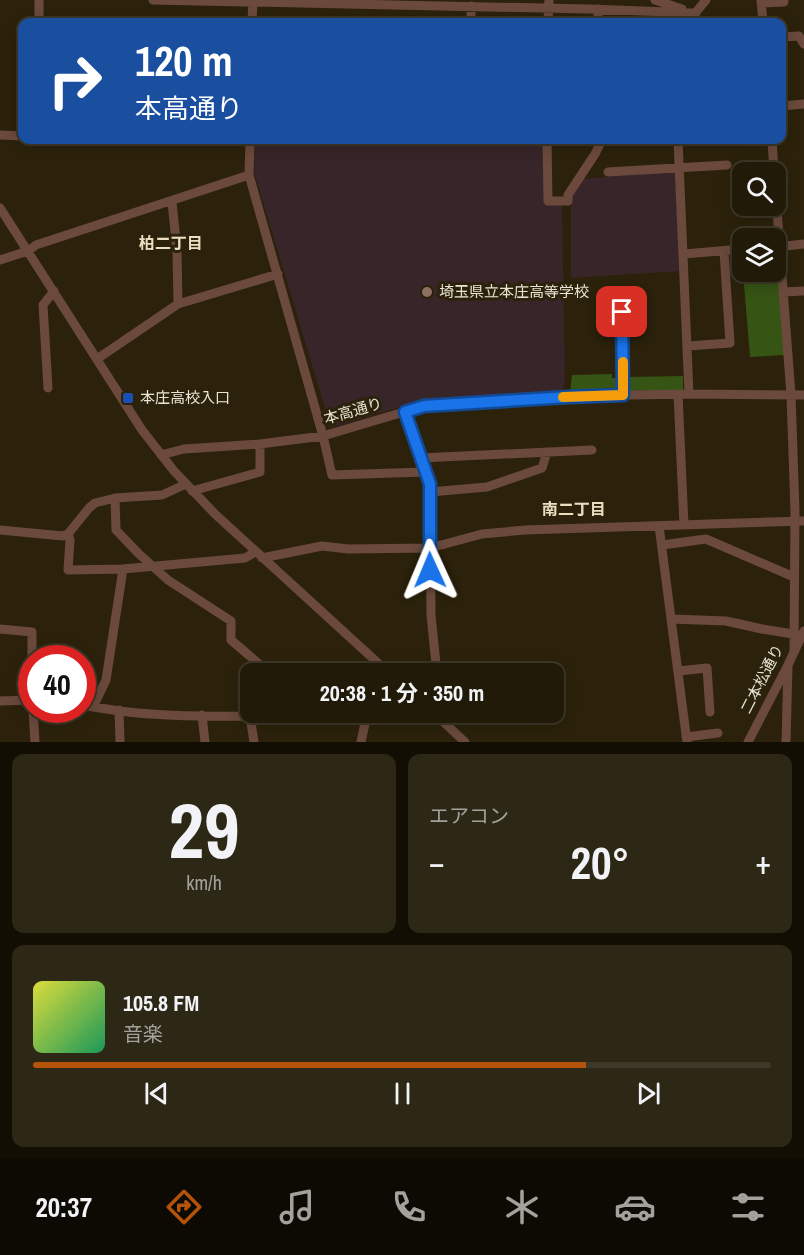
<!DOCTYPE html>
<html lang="ja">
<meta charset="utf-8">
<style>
body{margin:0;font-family:"Archivo Narrow","Noto Sans JP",sans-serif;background:#2d2716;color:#f1f3f6;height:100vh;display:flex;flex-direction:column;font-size:22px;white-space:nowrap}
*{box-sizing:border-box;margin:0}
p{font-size:20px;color:#a2a19c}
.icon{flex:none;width:33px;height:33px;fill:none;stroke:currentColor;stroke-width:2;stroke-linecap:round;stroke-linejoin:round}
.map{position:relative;height:742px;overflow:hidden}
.drawer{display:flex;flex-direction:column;gap:12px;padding:12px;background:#120e04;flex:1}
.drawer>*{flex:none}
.banner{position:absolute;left:18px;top:18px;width:768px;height:126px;border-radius:12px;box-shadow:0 3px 15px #0003,0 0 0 2px #3e3829;background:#1a4fa0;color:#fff;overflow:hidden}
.fabs{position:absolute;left:732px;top:162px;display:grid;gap:12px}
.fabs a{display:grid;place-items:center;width:54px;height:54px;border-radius:12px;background:#211a08;box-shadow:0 3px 15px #0003,0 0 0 2px #3e3829;font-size:30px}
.speed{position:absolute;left:18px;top:645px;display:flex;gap:12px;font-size:30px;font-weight:700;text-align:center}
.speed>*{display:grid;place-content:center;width:78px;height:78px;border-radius:50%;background:#211a08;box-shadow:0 3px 15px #0003,0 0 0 2px #3e3829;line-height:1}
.speed .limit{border:9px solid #d22;background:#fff;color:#111}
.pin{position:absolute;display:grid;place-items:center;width:51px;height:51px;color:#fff;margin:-26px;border-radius:12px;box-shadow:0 3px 9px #0006}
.me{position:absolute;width:66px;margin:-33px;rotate:359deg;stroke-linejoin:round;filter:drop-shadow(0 0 4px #0008)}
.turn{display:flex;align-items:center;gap:21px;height:126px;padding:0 18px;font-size:27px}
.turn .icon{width:78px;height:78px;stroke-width:2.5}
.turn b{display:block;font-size:42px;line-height:51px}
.big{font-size:45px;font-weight:700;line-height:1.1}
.drawer .tile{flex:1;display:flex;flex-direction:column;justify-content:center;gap:9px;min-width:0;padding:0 21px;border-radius:12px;background:#2d2716}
.drawer .dial{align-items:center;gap:0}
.dial b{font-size:78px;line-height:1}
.song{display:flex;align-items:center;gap:18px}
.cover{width:72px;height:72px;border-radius:9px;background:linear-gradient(135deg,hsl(60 70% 55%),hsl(150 70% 35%))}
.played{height:6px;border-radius:3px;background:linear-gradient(90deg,#b45309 75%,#3e3829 75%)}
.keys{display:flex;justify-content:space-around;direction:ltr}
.heat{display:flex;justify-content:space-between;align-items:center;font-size:33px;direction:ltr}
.drawer .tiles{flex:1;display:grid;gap:12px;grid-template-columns:1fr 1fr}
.tile:last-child{grid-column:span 2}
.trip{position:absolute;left:240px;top:663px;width:324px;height:60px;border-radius:12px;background:#211a08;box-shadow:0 3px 15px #0003,0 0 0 2px #3e3829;font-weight:700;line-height:60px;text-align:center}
.menu{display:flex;height:96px;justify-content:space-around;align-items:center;background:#0d0a03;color:#a2a19c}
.menu .icon{width:42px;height:42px}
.menu .on{color:#b45309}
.menu b{font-size:27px;color:#f1f3f6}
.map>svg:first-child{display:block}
.education{fill:#382529}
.green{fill:#365414}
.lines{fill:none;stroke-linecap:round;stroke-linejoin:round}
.minor{stroke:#6b4a3d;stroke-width:9}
.route-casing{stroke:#114b97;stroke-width:15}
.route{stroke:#1a73e8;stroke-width:10}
.slow{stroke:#f59e0b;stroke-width:10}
.education-dot{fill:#8d6e63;stroke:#2c220b;stroke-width:2}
.transit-dot{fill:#1a4fb4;stroke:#2c220b;stroke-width:2}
.labels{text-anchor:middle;stroke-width:6;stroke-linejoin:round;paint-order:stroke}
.poi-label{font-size:15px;fill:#e9e3d5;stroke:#2c220b;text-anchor:start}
.street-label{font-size:15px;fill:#e9e3d5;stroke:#2c220b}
.neighbourhood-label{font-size:16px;font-weight:bold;fill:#eadec1;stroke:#2c220b}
</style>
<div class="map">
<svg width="804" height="742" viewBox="0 0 804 742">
<rect width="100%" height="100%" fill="#2c220b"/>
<path class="education" d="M255 140H545L546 204H562L565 379 562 393 423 400 331 428 254 172Z
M676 171 681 271 571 278V196L582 179Z"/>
<path class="green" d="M776 253 778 254 785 355 750 357 743 272H776Z
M612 374V378H619L618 390 570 392 572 375Z
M683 376V390L627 391V377Z"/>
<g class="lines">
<path class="minor" d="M153 0 588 9 696 13
M655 0 682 9
M761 0 763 22
M761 3 784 2
M598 9V22
M39 22V0
M252 22 253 0
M471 22V6
M548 22 549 0
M688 22 706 0
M782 37 799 36 804 44
M782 106 804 104
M0 135 22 136
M230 140H250
M250 140 249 175 323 436 332 475 424 472
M547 140 548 201H568V195L595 154 602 140
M678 140 689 394
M772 140 774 172
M608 172 727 165
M776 197 791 395 795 511 794 651
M172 202 177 251 178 304
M0 208 142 430 174 471 215 514 390 674
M776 247 804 244
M684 254 742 249
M0 260 28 251 36 245 249 175
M783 292 804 291
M622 312 623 395
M688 346 730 343 724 251
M97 359 178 304 278 274
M48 388 43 305 54 291
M678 394 684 525
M405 412 430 484 431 615 437 674
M161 455 184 449 260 444 323 436 424 406 574 396 689 394 804 395
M420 458 592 450
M192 491 260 472V444
M430 492 487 487 542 468 547 452
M115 498 116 530 139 554 168 580 231 621V640L271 674
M659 526 687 742
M0 530 63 536 68 534 89 508 95 503 115 498 162 495 186 484
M68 534 70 540 68 570 123 569
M662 545 706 539 794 577
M262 558 322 546 348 549 430 548 482 534 525 530 804 521
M671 619 726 621 762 629 793 634
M0 629 32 632V658
M678 671 707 668 710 712
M0 701 32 700
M82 705C105 709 128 713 151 714 222 719 294 714 366 714 390 714 416 723 439 717L440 712
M93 707 106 680 123 569 245 558 255 552
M33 710 35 742
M119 710 120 742
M202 715 205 742
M436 715 465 742
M250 716 254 742
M686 737 718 733
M361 742 367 714
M748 742 788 665 804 631
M786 742 788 666"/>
</g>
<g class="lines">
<defs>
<path id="route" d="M430 570V484L405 412 424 406 568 397 623 395 622 312"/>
</defs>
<use href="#route" class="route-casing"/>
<use href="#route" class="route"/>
<path class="slow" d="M563 397 623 395V362"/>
</g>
<circle class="education-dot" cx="427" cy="292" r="6"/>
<rect class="transit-dot" x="122" y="392" width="12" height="12" rx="3"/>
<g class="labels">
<g class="poi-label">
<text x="439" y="297">埼玉県立本庄高等学校</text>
<text x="140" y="403">本庄高校入口</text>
</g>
<g class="street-label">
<text transform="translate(353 411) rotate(-16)" y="5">本高通り</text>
<text transform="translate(762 679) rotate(-63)" y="5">二本松通り</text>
</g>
<g class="neighbourhood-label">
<text x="171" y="249">柏二丁目</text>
<text x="574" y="515">南二丁目</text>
</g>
</g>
</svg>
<div class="fabs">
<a><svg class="icon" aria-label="search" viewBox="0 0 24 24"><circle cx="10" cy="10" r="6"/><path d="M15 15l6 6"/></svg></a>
<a><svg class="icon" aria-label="layers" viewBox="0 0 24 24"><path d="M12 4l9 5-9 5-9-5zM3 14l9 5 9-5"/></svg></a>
</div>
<div class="speed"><div class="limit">40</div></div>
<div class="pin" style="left:622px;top:312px;background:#d93025"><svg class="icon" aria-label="arrive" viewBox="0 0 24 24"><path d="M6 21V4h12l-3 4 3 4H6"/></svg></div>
<svg class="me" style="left:430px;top:570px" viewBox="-20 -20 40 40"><path d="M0-17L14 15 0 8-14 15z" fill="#1a73e8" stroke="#fff" stroke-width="4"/></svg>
<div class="trip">20:38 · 1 分 · 350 m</div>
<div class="banner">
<div class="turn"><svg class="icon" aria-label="right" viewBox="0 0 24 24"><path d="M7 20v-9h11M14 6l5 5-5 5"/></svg><div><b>120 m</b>本高通り</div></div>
</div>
</div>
<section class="drawer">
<div class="tiles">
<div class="tile dial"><b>29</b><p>km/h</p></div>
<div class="tile"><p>エアコン</p>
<div class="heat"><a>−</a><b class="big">20°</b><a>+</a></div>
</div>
<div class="tile">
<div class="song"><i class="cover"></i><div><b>105.8 FM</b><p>音楽</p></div></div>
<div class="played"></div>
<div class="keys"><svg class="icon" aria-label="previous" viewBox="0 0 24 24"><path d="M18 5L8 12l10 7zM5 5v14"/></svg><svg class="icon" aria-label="pause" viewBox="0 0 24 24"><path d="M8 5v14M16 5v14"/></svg><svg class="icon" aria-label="next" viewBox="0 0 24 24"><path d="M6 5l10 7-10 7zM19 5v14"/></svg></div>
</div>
</div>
</section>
<nav class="menu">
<b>20:37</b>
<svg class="icon on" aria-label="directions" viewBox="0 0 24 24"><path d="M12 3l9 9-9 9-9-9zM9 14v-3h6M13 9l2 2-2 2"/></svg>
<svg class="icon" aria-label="music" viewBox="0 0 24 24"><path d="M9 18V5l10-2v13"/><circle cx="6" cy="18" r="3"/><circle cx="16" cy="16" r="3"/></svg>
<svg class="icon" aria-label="phone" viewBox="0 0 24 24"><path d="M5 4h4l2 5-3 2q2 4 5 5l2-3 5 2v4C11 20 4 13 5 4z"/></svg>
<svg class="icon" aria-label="climate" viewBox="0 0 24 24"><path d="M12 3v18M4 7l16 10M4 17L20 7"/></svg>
<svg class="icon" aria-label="car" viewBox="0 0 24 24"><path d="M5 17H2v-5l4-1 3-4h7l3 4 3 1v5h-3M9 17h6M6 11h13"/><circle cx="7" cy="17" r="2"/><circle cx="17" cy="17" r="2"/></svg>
<svg class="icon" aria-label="filters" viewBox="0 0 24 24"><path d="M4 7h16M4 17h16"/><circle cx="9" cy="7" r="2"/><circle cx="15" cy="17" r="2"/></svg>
</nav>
